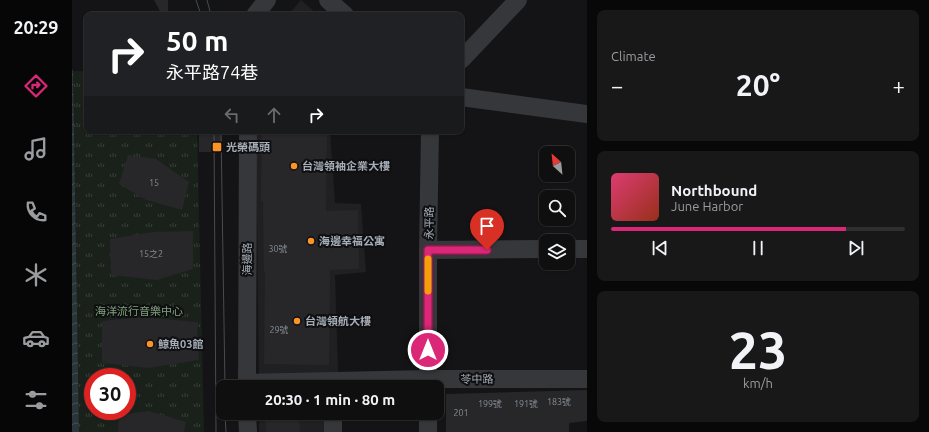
<!DOCTYPE html>
<meta charset="utf-8">
<style>
body{margin:0;font-family:Ubuntu,"Noto Sans TC",sans-serif;background:#181819;color:#f1f3f6;height:100vh;display:flex;flex-direction:column;font-size:15px;white-space:nowrap}
*{box-sizing:border-box;margin:0}
p{font-size:13px;color:#9b9c9f}
.icon{flex:none;width:22px;height:22px;fill:none;stroke:currentColor;stroke-width:2;stroke-linecap:round;stroke-linejoin:round}
.map{position:relative;flex:1;overflow:hidden}
.side{display:flex;flex-direction:column;gap:10px;padding:10px;background:#080809;width:342px}
.side>*{flex:none}
.guide{position:absolute;left:12px;top:12px;width:380px;height:122px;border-radius:8px;box-shadow:0 1px 3px #0004,0 0 0 1px #2f2f30;background:#202124;color:#fff;overflow:hidden}
.needle{width:26px;rotate:333deg}
.buttons{position:absolute;left:467px;top:146px;display:grid;gap:8px}
.buttons a{display:grid;place-items:center;width:36px;height:36px;border-radius:8px;background:#0f0f10;box-shadow:0 1px 3px #0004,0 0 0 1px #2f2f30;font-size:20px}
.speed{position:absolute;left:12px;top:368px;display:flex;gap:8px;font-size:20px;font-weight:700;text-align:center}
.speed>*{display:grid;place-content:center;width:52px;height:52px;border-radius:50%;background:#0f0f10;box-shadow:0 1px 3px #0004,0 0 0 1px #2f2f30;line-height:1}
.speed .limit{border:6px solid #d22;background:#fff;color:#111}
.pin{position:absolute;display:grid;place-items:center;width:34px;height:34px;color:#fff;margin:-41px -17px;border-radius:50% 50% 50% 0;rotate:-45deg;box-shadow:0 0 4px #0007}
.pin .icon{rotate:45deg}
.me{position:absolute;width:44px;margin:-22px;rotate:0deg;stroke-linejoin:round;filter:drop-shadow(0 0 3px #0008)}
.turn{display:flex;align-items:center;gap:14px;height:84px;padding:0 16px;font-size:18px}
.turn .icon{width:52px;height:52px;stroke-width:2.5}
.turn b{display:block;font-size:28px;line-height:34px}
.lanes{display:flex;align-items:center;height:38px;padding:0 16px;background:#0003;justify-content:center;gap:20px;direction:ltr}
.lanes .off{opacity:.35}
.big{font-size:30px;font-weight:700;line-height:1.1}
.side .widget{flex:1;display:flex;flex-direction:column;justify-content:center;gap:6px;min-width:0;padding:0 14px;border-radius:8px;background:#181819}
.side .dial{align-items:center;gap:0}
.dial b{font-size:52px;line-height:1}
.song{display:flex;align-items:center;gap:12px}
.cover{width:48px;height:48px;border-radius:6px;background:linear-gradient(135deg,hsl(340 70% 55%),hsl(10 70% 35%))}
.played{height:4px;border-radius:2px;background:linear-gradient(90deg,#db2777 80%,#2f2f30 80%)}
.keys{display:flex;justify-content:space-around;direction:ltr}
.heat{display:flex;justify-content:space-between;align-items:center;font-size:22px;direction:ltr}
.trip{position:absolute;left:144px;top:380px;width:228px;height:40px;border-radius:8px;background:#0f0f10;box-shadow:0 1px 3px #0004,0 0 0 1px #2f2f30;font-weight:700;line-height:40px;text-align:center}
main{display:flex;flex:1;min-height:0}
.dock{display:flex;flex-direction:column;width:72px;justify-content:space-around;align-items:center;background:#060606;color:#9b9c9f}
.dock .icon{width:28px;height:28px}
.dock .active{color:#db2777}
.dock b{font-size:18px;color:#f1f3f6}
.map>svg:first-child{display:block}
.built{fill:#202023}
.park{fill:url(#park-tufts);fill-rule:evenodd}
.water{fill:url(#water-waves)}
.building{fill:#27272a}
.lines{fill:none;stroke-linecap:round;stroke-linejoin:round}
.minor{stroke:#35373b;stroke-width:18}
.tram{stroke:#484b50;stroke-width:1}
.route-casing{stroke:#8e194d;stroke-width:10}
.route{stroke:#db2777;stroke-width:7}
.slow{stroke:#f59e0b;stroke-width:7}
.poi-dot{fill:#fa9328;stroke:#0f0f11;stroke-width:1.5}
.labels{text-anchor:middle;stroke-width:4;stroke-linejoin:round;paint-order:stroke}
.number-label{font-size:9px;fill:#858b93}
.poi-label{font-size:11px;font-weight:bold;fill:#a5adb7;stroke:#0f0f11;text-anchor:start}
.street-label{font-size:11px;fill:#a5adb7;stroke:#0f0f11}
.park-label{font-size:11px;fill:#7fa37b;stroke:#0f0f11}
</style>
<main>
<nav class="dock">
<b>20:29</b>
<svg class="icon active" aria-label="directions" viewBox="0 0 24 24"><path d="M12 3l9 9-9 9-9-9zM9 14v-3h6M13 9l2 2-2 2"/></svg>
<svg class="icon" aria-label="music" viewBox="0 0 24 24"><path d="M9 18V5l10-2v13"/><circle cx="6" cy="18" r="3"/><circle cx="16" cy="16" r="3"/></svg>
<svg class="icon" aria-label="phone" viewBox="0 0 24 24"><path d="M5 4h4l2 5-3 2q2 4 5 5l2-3 5 2v4C11 20 4 13 5 4z"/></svg>
<svg class="icon" aria-label="climate" viewBox="0 0 24 24"><path d="M12 3v18M4 7l16 10M4 17L20 7"/></svg>
<svg class="icon" aria-label="car" viewBox="0 0 24 24"><path d="M5 17H2v-5l4-1 3-4h7l3 4 3 1v5h-3M9 17h6M6 11h13"/><circle cx="7" cy="17" r="2"/><circle cx="17" cy="17" r="2"/></svg>
<svg class="icon" aria-label="filters" viewBox="0 0 24 24"><path d="M4 7h16M4 17h16"/><circle cx="9" cy="7" r="2"/><circle cx="15" cy="17" r="2"/></svg>
</nav>
<div class="map">
<svg width="515" height="432" viewBox="0 0 515 432">
<defs>
<pattern id="park-tufts" width="24" height="20" patternUnits="userSpaceOnUse"><rect width="24" height="20" fill="#1a211a"/><path d="M3 7l-1-3M5 7V3M7 7l1-3M15 17l-1-3M17 17v-4M19 17l1-3" fill="none" stroke="#383f39"/></pattern>
<pattern id="water-waves" width="16" height="10" patternUnits="userSpaceOnUse"><rect width="16" height="10" fill="#2a353a"/><path d="M0 5q4-4 8 0t8 0" fill="none" stroke="#465054"/></pattern>
</defs>
<rect width="100%" height="100%" fill="#141416"/>
<path class="built" d="M229 0 246 15H216Z
M184 131H258L263 203 289 204 294 272 263 275 266 371 257 387H187Z
M187 413H253L254 432H187Z"/>
<path class="park" d="M1 71H15V131H125L132 432H7ZM21 377H55V411H21Z"/>
<path class="water" d="M0 69 1 71 7 432H0Z"/>
<path class="building" d="M82 0H96V15H90Z
M127 131H149V152H127Z
M190 131H255L254 211 286 210 287 269 258 270 257 365 192 364 193 271H192L191 201H189Z
M56 155 84 159 117 182 110 210 74 200 47 184Z
M121 231V269L85 280 39 275 38 239 81 232Z
M70 317 125 322 127 360 76 368 30 363V321Z
M515 390V421L497 423V432H374V394Z
M77 411 114 422 112 432H46L47 415Z
M193 413H227L228 432H194Z"/>
<g class="lines">
<path class="minor" d="M256 0 273 15
M183 15 195 0
M389 60 446 0
M389 97 515 114
M496 249H515
M356 250 474 249
M175 383 356 379H515
M175 387 176 131
M356 387V250L358 131
M175 413 176 432
M261 413V432
M356 413V432"/>
<path class="tram" d="M124 0 129 15
M135 0 139 15
M142 131 144 432
M149 131 153 387
M153 413 154 432"/>
</g>
<g class="lines">
<defs>
<path id="route" d="M356 350V250H415"/>
</defs>
<use href="#route" class="route-casing"/>
<use href="#route" class="route"/>
<path class="slow" d="M356 259V291"/>
</g>
<g class="poi-dot">
<rect x="140" y="142" width="10" height="10" rx="2"/>
<circle cx="222" cy="166" r="4"/>
<circle cx="239" cy="241" r="4"/>
<circle cx="225" cy="321" r="4"/>
<circle cx="78" cy="344" r="4"/>
</g>
<g class="labels">
<g class="number-label">
<text x="82" y="186">15</text>
<text x="206" y="252">30號</text>
<text x="79" y="257">15之2</text>
<text x="207" y="333">29號</text>
<text x="487" y="405">183號</text>
<text x="418" y="407">199號</text>
<text x="454" y="407">191號</text>
<text x="389" y="416">201</text>
</g>
<g class="poi-label">
<text x="154" y="151">光榮碼頭</text>
<text x="230" y="170">台灣領袖企業大樓</text>
<text x="247" y="245">海邊幸福公寓</text>
<text x="233" y="325">台灣領航大樓</text>
<text x="86" y="348">鯨魚03館</text>
</g>
<g class="street-label">
<text transform="translate(357 223) rotate(-89)" y="4">永平路</text>
<text transform="translate(175 259) rotate(-90)" y="4">海邊路</text>
<text transform="translate(405 379) rotate(-1)" y="4">苓中路</text>
</g>
<g class="park-label">
<text x="67" y="315">海洋流行音樂中心</text>
</g>
</g>
</svg>
<div class="buttons">
<a><svg class="needle" viewBox="-14 -14 28 28"><path d="M0-13l5 13h-10z" fill="#e53935"/><path d="M0 13l5-13h-10z" fill="#9b9c9f"/></svg></a>
<a><svg class="icon" aria-label="search" viewBox="0 0 24 24"><circle cx="10" cy="10" r="6"/><path d="M15 15l6 6"/></svg></a>
<a><svg class="icon" aria-label="layers" viewBox="0 0 24 24"><path d="M12 4l9 5-9 5-9-5zM3 14l9 5 9-5"/></svg></a>
</div>
<div class="speed"><div class="limit">30</div></div>
<div class="pin" style="left:415px;top:250px;background:#d93025"><svg class="icon" aria-label="arrive" viewBox="0 0 24 24"><path d="M6 21V4h12l-3 4 3 4H6"/></svg></div>
<svg class="me" style="left:356px;top:350px" viewBox="-20 -20 40 40"><circle r="17" fill="#db2777" stroke="#fff" stroke-width="3"/><path d="M0-11L8 9 0 5-8 9z" fill="#fff"/></svg>
<div class="trip">20:30 · 1 min · 80 m</div>
<div class="guide">
<div class="turn"><svg class="icon" aria-label="right" viewBox="0 0 24 24"><path d="M7 20v-9h11M14 6l5 5-5 5"/></svg><div><b>50 m</b>永平路74巷</div></div>
<div class="lanes"><svg class="icon off" aria-label="left" viewBox="0 0 24 24"><path d="M17 20v-9H6M10 6l-5 5 5 5"/></svg><svg class="icon off" aria-label="ahead" viewBox="0 0 24 24"><path d="M12 20V5M6 11l6-6 6 6"/></svg><svg class="icon" aria-label="right" viewBox="0 0 24 24"><path d="M7 20v-9h11M14 6l5 5-5 5"/></svg></div>
</div>
</div>
<section class="side">
<div class="widget"><p>Climate</p>
<div class="heat"><a>−</a><b class="big">20°</b><a>+</a></div>
</div>
<div class="widget">
<div class="song"><i class="cover"></i><div><b>Northbound</b><p>June Harbor</p></div></div>
<div class="played"></div>
<div class="keys"><svg class="icon" aria-label="previous" viewBox="0 0 24 24"><path d="M18 5L8 12l10 7zM5 5v14"/></svg><svg class="icon" aria-label="pause" viewBox="0 0 24 24"><path d="M8 5v14M16 5v14"/></svg><svg class="icon" aria-label="next" viewBox="0 0 24 24"><path d="M6 5l10 7-10 7zM19 5v14"/></svg></div>
</div>
<div class="widget dial"><b>23</b><p>km/h</p></div>
</section>
</main>
